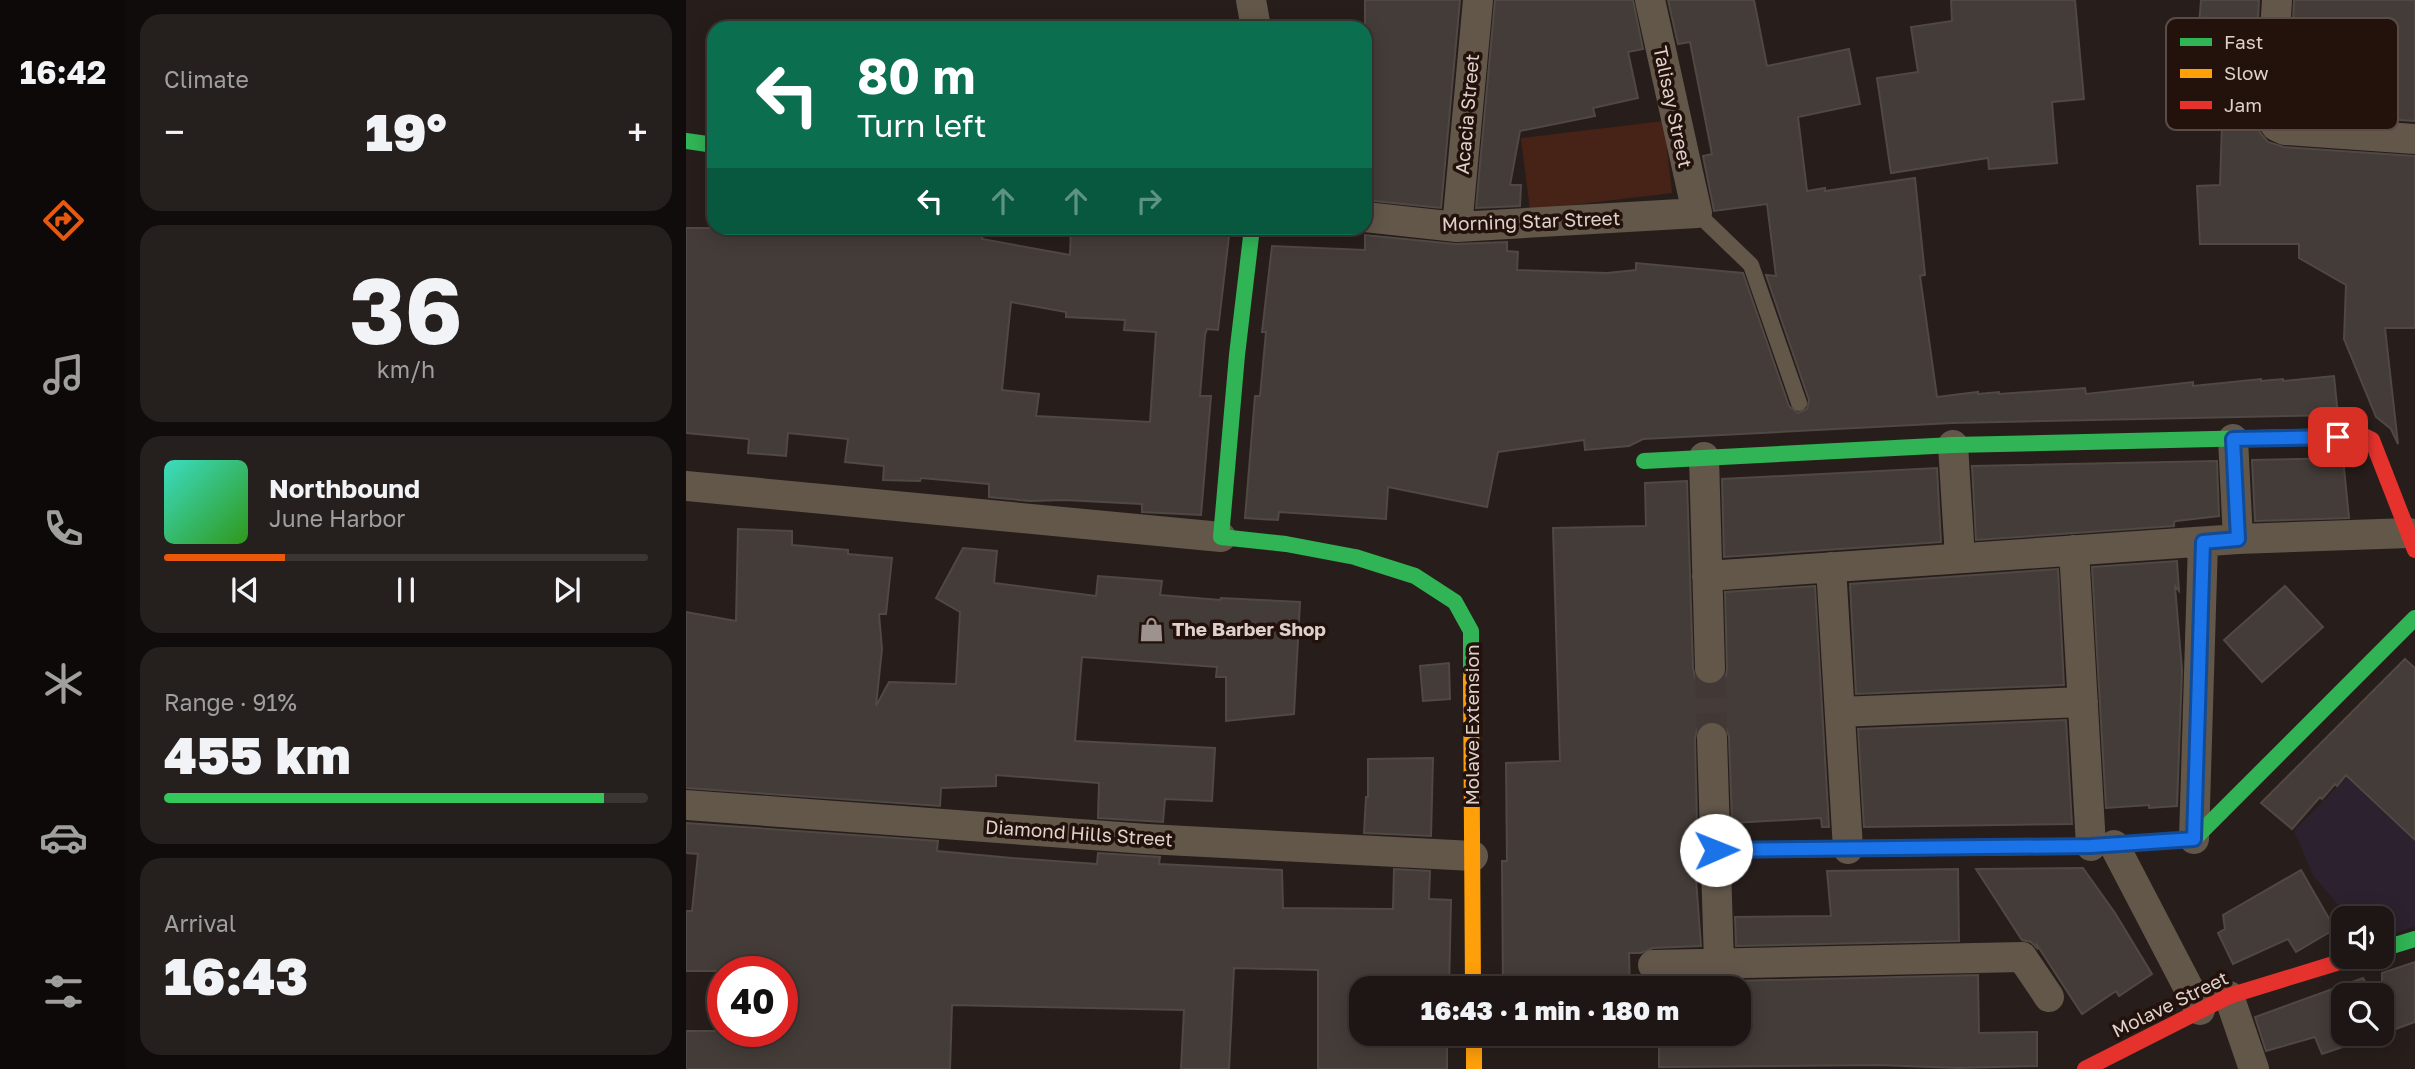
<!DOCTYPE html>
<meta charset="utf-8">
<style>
body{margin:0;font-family:"Golos Text",sans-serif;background:#251f1d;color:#f1f3f6;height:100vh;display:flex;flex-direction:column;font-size:26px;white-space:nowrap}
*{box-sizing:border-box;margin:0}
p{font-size:23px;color:#a09fa0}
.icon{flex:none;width:38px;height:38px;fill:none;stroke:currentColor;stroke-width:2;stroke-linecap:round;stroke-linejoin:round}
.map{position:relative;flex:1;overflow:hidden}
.drawer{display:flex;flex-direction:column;gap:14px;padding:14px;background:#100c0b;width:560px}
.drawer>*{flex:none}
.guide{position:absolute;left:21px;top:21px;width:665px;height:214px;border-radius:21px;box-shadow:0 4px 18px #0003,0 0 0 2px #3b3534;background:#0b6e4f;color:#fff;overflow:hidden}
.fabs{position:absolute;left:1645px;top:906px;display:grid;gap:14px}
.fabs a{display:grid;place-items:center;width:63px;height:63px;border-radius:14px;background:#1d1614;box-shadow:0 4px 18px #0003,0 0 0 2px #3b3534;font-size:35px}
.speed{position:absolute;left:21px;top:956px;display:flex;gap:14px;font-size:35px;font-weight:700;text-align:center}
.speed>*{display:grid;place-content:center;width:91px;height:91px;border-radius:50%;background:#1d1614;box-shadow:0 4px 18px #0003,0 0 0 2px #3b3534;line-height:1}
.speed .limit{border:10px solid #d22;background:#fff;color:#111}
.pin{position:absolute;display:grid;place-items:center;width:60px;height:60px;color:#fff;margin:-30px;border-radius:14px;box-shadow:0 4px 10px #0006}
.me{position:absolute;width:77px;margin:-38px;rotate:89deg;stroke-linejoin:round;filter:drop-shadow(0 0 5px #0008)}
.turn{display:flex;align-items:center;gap:24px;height:147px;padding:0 35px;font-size:32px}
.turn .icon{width:91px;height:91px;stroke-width:2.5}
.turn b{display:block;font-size:49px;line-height:60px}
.lanes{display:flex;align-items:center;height:66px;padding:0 35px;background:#0003;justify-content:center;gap:35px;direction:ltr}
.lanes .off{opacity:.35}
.big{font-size:52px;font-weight:800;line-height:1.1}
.drawer .widget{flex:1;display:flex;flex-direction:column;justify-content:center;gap:10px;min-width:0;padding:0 24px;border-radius:21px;background:#251f1d}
.drawer .dial{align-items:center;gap:0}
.dial b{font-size:91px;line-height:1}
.song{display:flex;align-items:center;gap:21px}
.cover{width:84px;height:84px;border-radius:10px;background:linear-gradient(135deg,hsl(170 70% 55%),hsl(110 70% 35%))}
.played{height:7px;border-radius:4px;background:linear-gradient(90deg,#ea580c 25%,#3b3534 25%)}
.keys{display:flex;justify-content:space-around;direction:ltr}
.heat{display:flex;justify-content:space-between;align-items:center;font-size:38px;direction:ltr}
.charge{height:10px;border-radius:5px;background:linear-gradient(90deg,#34c759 91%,#3b3534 0)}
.trip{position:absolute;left:663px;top:976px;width:402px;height:70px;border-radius:21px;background:#1d1614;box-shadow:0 4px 18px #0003,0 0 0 2px #3b3534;font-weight:800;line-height:70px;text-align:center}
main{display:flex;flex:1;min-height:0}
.tabs{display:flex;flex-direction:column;width:126px;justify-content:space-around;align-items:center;background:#0c0908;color:#a09fa0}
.tabs .icon{width:49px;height:49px}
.tabs .active{color:#ea580c}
.tabs b{font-size:32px;color:#f1f3f6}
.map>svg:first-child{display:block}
.education{fill:#2c222f}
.green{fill:#462316}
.building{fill:#443c38;stroke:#504844;stroke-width:2;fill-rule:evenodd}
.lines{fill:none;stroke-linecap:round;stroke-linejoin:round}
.street-tunnel{stroke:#423936;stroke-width:30;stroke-dasharray:30 15;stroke-linecap:butt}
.lane{stroke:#625749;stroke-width:16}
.street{stroke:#625749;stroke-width:30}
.fast{stroke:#30b455;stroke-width:16}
.slow{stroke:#ff9f0a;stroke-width:16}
.jam{stroke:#e5322d;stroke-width:16}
.route-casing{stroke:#114b97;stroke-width:18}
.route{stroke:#1a73e8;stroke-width:12}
.labels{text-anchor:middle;stroke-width:7;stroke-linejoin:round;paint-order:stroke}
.street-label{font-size:19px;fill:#ded1cc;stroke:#23120c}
.poi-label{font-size:19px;font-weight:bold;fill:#ded1cc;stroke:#23120c;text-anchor:start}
.key{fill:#23120c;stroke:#5b4b46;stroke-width:2}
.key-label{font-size:19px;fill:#ded1cc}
</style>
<main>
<nav class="tabs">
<b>16:42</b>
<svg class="icon active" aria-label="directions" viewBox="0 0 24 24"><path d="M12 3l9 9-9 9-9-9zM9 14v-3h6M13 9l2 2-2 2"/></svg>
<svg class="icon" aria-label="music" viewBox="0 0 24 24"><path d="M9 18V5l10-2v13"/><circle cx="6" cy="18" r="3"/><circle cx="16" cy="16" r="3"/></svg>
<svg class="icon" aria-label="phone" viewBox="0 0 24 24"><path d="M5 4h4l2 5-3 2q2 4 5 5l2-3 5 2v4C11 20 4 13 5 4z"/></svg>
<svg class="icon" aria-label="climate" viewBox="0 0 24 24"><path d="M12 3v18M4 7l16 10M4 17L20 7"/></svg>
<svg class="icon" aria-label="car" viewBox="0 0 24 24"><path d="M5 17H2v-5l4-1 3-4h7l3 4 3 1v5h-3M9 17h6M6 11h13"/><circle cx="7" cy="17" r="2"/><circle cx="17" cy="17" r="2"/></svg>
<svg class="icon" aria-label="filters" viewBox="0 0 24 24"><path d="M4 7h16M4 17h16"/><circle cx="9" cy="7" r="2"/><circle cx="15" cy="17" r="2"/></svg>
</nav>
<section class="drawer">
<div class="widget"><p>Climate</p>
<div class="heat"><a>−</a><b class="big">19°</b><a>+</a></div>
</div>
<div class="widget dial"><b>36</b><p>km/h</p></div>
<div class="widget">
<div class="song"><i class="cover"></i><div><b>Northbound</b><p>June Harbor</p></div></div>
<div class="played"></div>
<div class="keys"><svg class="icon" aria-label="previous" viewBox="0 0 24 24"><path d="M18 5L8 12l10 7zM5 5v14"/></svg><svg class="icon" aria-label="pause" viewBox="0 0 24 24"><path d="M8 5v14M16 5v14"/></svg><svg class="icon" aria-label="next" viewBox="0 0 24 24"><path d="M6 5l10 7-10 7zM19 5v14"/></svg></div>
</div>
<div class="widget"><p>Range · 91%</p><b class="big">455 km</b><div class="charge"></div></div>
<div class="widget"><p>Arrival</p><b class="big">16:43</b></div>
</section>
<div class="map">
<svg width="1729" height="1069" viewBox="0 0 1729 1069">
<rect width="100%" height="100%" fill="#271e1b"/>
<path class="education" d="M1729 707V926L1696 938V919H1664L1627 875 1608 831Z"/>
<path class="green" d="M978 121 986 193 844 210 835 138Z"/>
<path class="building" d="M679 0H774L755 208 679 200Z
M809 0H947L957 49 942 52 952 98 907 108 909 116 834 131 824 185H835L834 206 790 208Z
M982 0H1068L1081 66 1163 49 1174 104 1112 117 1121 191 1139 188V191L1229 178 1239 275 1234 276 1251 397 1292 392V394L1313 392V394L1399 388 1400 394 1507 382V386L1575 379V381L1597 379V381L1648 376 1652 415 1266 423 957 439 943 446 899 450 898 440 812 452 801 507 702 487 700 519 593 512 592 520 559 518 569 396H574L580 332H576L586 246 679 250V235L769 244 821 242V251L832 252 831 270 921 273 950 270V263L1057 273 1103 406 1112 413 1121 409 1123 400 1080 275 1090 276 1081 204 1028 211 1017 156 1026 154 1004 42 992 44Z
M1265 0H1389L1398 99 1366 102 1371 163 1303 169 1302 158 1205 173 1191 78 1232 72 1225 27 1266 21Z
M1515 0H1573L1567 114 1575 134 1582 142 1598 147 1729 156V328H1699L1712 444 1705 429 1690 417 1658 339 1660 285 1613 258V244H1514L1511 186 1534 185 1536 124H1532L1535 81H1531L1534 40 1512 38Z
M1608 0H1729V121L1603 112Z
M0 228H297L296 239 384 255 385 228H466V231L543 236 532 330 521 329 519 335 514 396H525L515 515 456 512V504L378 500 344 501 303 497V484L235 478 234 481 197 480 198 466 159 462 162 439 102 433 100 456 62 453 63 439 0 433ZM325 302 380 312V317L439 320 438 330 470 332 464 422 350 416 353 394 316 390Z
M1657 458 1663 518 1569 521 1566 460Z
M1531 461 1533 516 1490 521 1488 522V526L1290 540 1286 466Z
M1251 468 1255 542 1038 557 1036 479Z
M1001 481 1007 668 1009 677 1015 683 1025 685 1034 682 1040 676 1041 668 1039 592 1129 586 1143 827H1136L1135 818 1046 823 1043 737 1040 728 1034 722 1025 721 1017 723 1011 729 1009 739 1011 824 1008 825V851L1015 946 967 948 955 953H943L944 989H817L816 861H821L820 763 874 761 867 528 960 526 959 483Z
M52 529 106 531V545L162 550V554L206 558 200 614H193L196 649 190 706 203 682 270 684 274 612 250 598 277 548 311 551 308 583 410 596 412 576 476 581 474 595 534 600 535 598 614 602 608 714 540 721V677H530L531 667 396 657 389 741 529 748 526 801 479 799 477 822 412 818 413 783 310 775V786L255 788 254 806 0 788V612L50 621Z
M1491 561 1493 591 1489 586 1496 670 1491 806 1463 808V805L1420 808 1406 567Z
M1372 569 1378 685 1170 694 1164 584Z
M1599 586 1637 627 1576 682 1538 640Z
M1719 659 1729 668V840L1660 775 1651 786 1649 784 1636 799 1634 797 1606 829 1575 803Z
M763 663 764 699 737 701 734 666Z
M1380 720 1386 824 1178 827 1172 729Z
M747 758 745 836 678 833 680 797H682V759Z
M0 823 252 841 251 851 326 858 411 864 412 853 474 857 473 864 596 870 597 908 707 909 708 869 744 871 743 899 765 900 763 989H676V1034H761V1069H632V970L548 968 543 1069H495L498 1010 266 1005 264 1069H0V1031H96V971H0V911H6L12 854 0 853Z
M1397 868 1429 913 1466 974 1433 996 1430 991 1396 1014 1351 945V948L1345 942 1336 940 1290 869Z
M1272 869 1273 941 1050 946 1049 917 1145 916 1141 871Z
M1615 870 1649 929 1610 952 1602 939 1547 964 1532 933 1539 929 1537 915Z
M1729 962V1022L1696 1034V973Z
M1292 975 1293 1033 1351 1032V1066L1272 1068 1193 1065 973 1067V1034H1054V989H1046V981Z
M1677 978 1687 996H1657V1034H1695L1636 1054 1629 1037 1580 1051 1569 1017Z
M818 1034H944V1040L818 1042Z"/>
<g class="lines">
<path class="street-tunnel" d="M1024 668 1026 738"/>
<path class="lane" d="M1011 213 1065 265 1113 403"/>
<path class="street" d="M565 0 570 28
M1591 0 1584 115 1590 126 1599 130 1729 139
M679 217 771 227 1011 213 964 0
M771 227 792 0
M1547 439 1552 539
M1267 445 1274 558
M1018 457 1024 668
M0 486 535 537
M1388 550 1405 846
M1145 567 1162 849
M1021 576 1552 539 1723 533
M1154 712 1397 702
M1026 738 1033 963
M0 805 461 839 787 856
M1508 839 1517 542
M1428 845 1514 1010
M967 965 1336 957 1363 997
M1543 996 1568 1069"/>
<path class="fast" d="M0 141 28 145
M566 228 551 355 535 537 600 544 669 557 729 576 769 602 785 631V678
M958 461 1267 445 1660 436
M1352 847 1405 846 1508 839 1729 618
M1696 949 1729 939"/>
<path class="slow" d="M785 678 787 989
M1030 850 1352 847
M788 1034V1069"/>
<path class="jam" d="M1660 436H1678L1686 440 1729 550
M1399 1069 1543 996 1670 957"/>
</g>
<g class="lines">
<defs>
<path id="route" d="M1030 850 1405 846 1508 839 1517 542 1552 539 1547 439 1652 437"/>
</defs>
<use href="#route" class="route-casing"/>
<use href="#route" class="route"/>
</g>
<defs>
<symbol id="shop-bare" viewBox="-9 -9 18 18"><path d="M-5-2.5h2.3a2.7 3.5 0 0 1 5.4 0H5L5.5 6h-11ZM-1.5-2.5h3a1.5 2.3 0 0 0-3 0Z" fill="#9e928e" stroke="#23120c" stroke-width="2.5" paint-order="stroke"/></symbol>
</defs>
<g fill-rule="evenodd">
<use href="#shop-bare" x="448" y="612" width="35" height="35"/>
</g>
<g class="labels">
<g class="street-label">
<text transform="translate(987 107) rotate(78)" y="7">Talisay Street</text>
<text transform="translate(781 114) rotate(-85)" y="7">Acacia Street</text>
<text transform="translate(845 221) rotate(-2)" y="7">Morning Star Street</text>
<text transform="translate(786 725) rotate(-90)" y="7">Molave Extension</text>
<text transform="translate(393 833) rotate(4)" y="7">Diamond Hills Street</text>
<text transform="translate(1484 1004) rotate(-26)" y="7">Molave Street</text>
</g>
<g class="poi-label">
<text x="486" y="636">The Barber Shop</text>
</g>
</g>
<rect x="1480" y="18" width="232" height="112" rx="10" class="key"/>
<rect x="1494" y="38" width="32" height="8" fill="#30b455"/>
<rect x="1494" y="69" width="32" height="9" fill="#ff9f0a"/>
<rect x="1494" y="101" width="32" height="8" fill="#e5322d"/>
<g class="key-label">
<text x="1538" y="49">Fast</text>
<text x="1538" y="80">Slow</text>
<text x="1538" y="112">Jam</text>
</g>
</svg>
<div class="fabs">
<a><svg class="icon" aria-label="sound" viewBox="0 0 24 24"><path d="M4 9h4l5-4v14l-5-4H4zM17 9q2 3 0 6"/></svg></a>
<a><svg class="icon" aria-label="search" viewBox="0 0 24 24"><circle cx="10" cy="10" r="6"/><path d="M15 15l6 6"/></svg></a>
</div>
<div class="speed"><div class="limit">40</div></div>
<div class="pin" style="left:1652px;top:437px;background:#d93025"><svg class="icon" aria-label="arrive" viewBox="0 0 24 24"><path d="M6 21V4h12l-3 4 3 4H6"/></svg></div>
<svg class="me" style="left:1030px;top:850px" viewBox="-20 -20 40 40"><circle r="19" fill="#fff"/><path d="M0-13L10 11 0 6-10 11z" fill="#1a73e8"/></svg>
<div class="trip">16:43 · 1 min · 180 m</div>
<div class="guide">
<div class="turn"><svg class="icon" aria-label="left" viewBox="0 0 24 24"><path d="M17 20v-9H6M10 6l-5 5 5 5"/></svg><div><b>80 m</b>Turn left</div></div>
<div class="lanes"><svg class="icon" aria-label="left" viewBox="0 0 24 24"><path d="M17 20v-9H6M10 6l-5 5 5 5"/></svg><svg class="icon off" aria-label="ahead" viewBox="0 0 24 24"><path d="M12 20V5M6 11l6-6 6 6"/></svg><svg class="icon off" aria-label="ahead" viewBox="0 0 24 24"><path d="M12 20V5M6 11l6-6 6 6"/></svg><svg class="icon off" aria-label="right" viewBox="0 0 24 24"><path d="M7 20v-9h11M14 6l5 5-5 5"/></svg></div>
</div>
</div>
</main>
